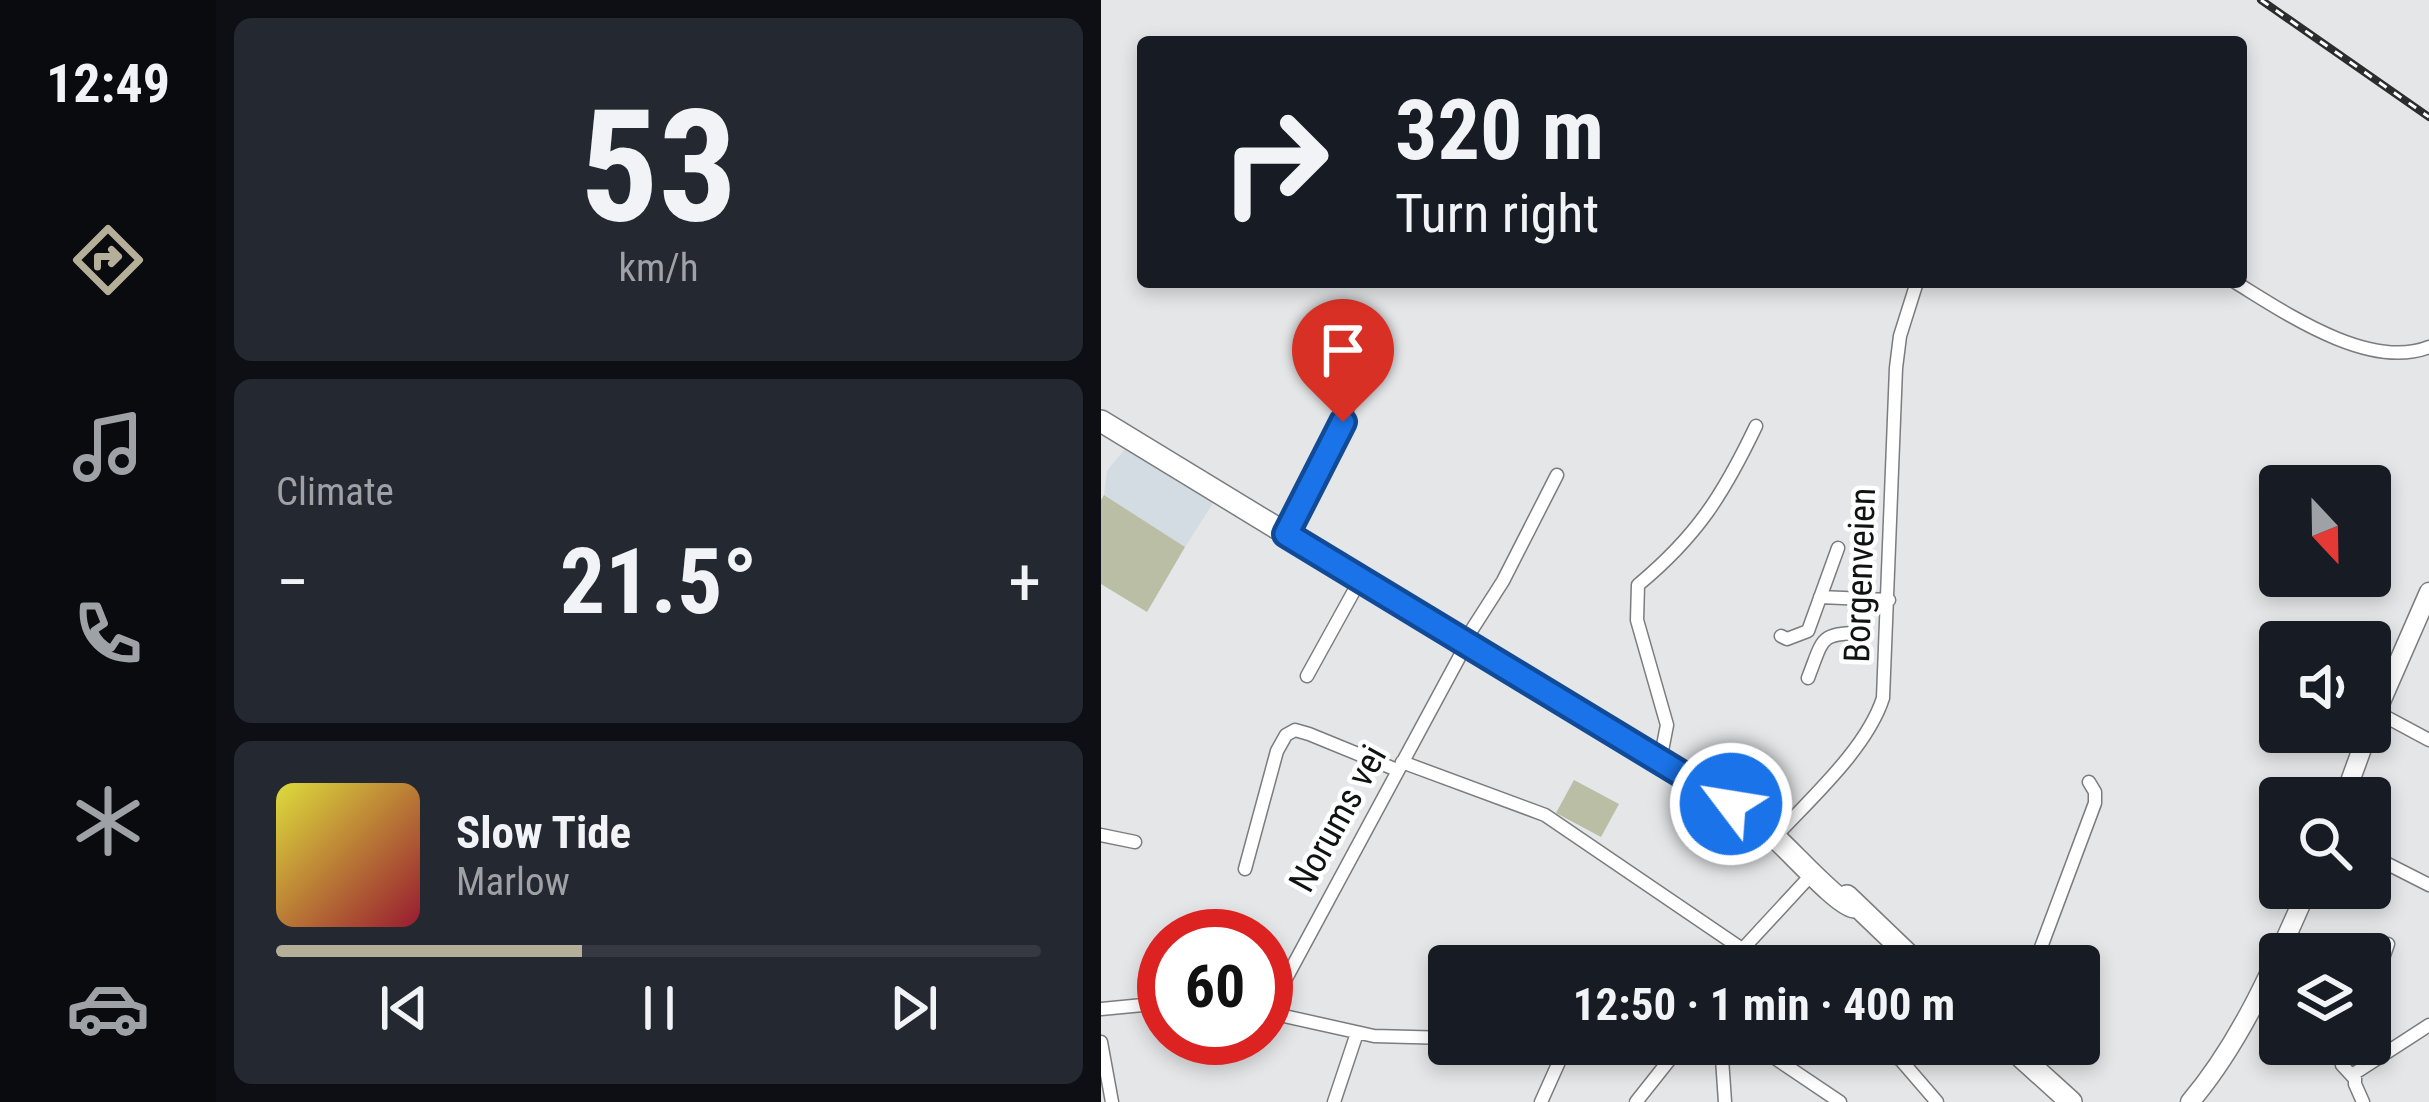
<!DOCTYPE html>
<meta charset="utf-8">
<style>
body{margin:0;font-family:"Roboto Condensed",sans-serif;background:#242831;color:#f1f3f6;height:100vh;display:flex;flex-direction:column;font-size:45px;white-space:nowrap}
*{box-sizing:border-box;margin:0}
p{font-size:39px;color:#9ea1a6}
.icon{flex:none;width:66px;height:66px;fill:none;stroke:currentColor;stroke-width:2;stroke-linecap:round;stroke-linejoin:round}
.map{position:relative;flex:1;overflow:hidden}
.sheet{display:flex;flex-direction:column;gap:18px;padding:18px;background:#0d0f14;width:885px}
.sheet>*{flex:none}
.top-card{position:absolute;left:36px;top:36px;width:1110px;height:252px;border-radius:12px;box-shadow:0 6px 18px #0003;background:#171b24;color:#f1f3f6;overflow:hidden}
.needle{width:78px;rotate:158deg}
.buttons{position:absolute;left:1158px;top:465px;display:grid;gap:24px}
.buttons a{display:grid;place-items:center;width:132px;height:132px;border-radius:12px;background:#171b24;box-shadow:0 6px 18px #0003;font-size:60px}
.speed{position:absolute;left:36px;top:909px;display:flex;gap:24px;font-size:60px;font-weight:700;text-align:center}
.speed>*{display:grid;place-content:center;width:156px;height:156px;border-radius:50%;background:#171b24;box-shadow:0 6px 18px #0003;line-height:1}
.speed .limit{border:18px solid #d22;background:#fff;color:#111}
.pin{position:absolute;display:grid;place-items:center;width:102px;height:102px;color:#fff;margin:-123px -51px;border-radius:50% 50% 50% 0;rotate:-45deg;box-shadow:0 0 12px #0007}
.pin .icon{rotate:45deg}
.me{position:absolute;width:132px;margin:-66px;rotate:301deg;stroke-linejoin:round;filter:drop-shadow(0 0 9px #0008)}
.turn{display:flex;align-items:center;gap:42px;height:252px;padding:0 60px;font-size:54px}
.turn .icon{width:156px;height:156px;stroke-width:2.5}
.turn b{display:block;font-size:84px;line-height:102px}
.big{font-size:90px;font-weight:700;line-height:1.1}
.sheet .card{flex:1;display:flex;flex-direction:column;justify-content:center;gap:18px;min-width:0;padding:0 42px;border-radius:18px;background:#242831}
.sheet .dial{align-items:center;gap:0}
.dial b{font-size:156px;line-height:1}
.song{display:flex;align-items:center;gap:36px}
.cover{width:144px;height:144px;border-radius:18px;background:linear-gradient(135deg,hsl(60 70% 55%),hsl(350 70% 35%))}
.played{height:12px;border-radius:6px;background:linear-gradient(90deg,#b5af9a 40%,#363941 40%)}
.keys{display:flex;justify-content:space-around;direction:ltr}
.heat{display:flex;justify-content:space-between;align-items:center;font-size:66px;direction:ltr}
.trip{position:absolute;left:327px;top:945px;width:672px;height:120px;border-radius:12px;background:#171b24;box-shadow:0 6px 18px #0003;font-weight:700;line-height:120px;text-align:center}
main{display:flex;flex:1;min-height:0}
.menu{display:flex;flex-direction:column;width:216px;justify-content:space-around;align-items:center;background:#090b0e;color:#9ea1a6}
.menu .icon{width:84px;height:84px}
.menu .active{color:#b5af9a}
.menu b{font-size:54px;color:#f1f3f6}
.map>svg:first-child{display:block}
.built{fill:#d3dbe3}
.green{fill:#b9bea5}
.lines{fill:none;stroke-linecap:round;stroke-linejoin:round}
.street-casing{stroke:#7a7c7e;stroke-width:15}
.secondary-casing{stroke:#7a7c7e;stroke-width:21}
.primary-casing{stroke:#7a7c7e;stroke-width:24}
.street{stroke:#fff;stroke-width:12}
.secondary{stroke:#fff;stroke-width:18}
.primary{stroke:#fff;stroke-width:21}
.rail-casing{stroke:#2b2c2c;stroke-width:8}
.rail{stroke:#fff;stroke-width:3;stroke-dasharray:9;stroke-linecap:butt}
.route-casing{stroke:#114b97;stroke-width:30}
.route{stroke:#1a73e8;stroke-width:21}
.labels{text-anchor:middle;stroke-width:9;stroke-linejoin:round;paint-order:stroke}
.street-label{font-size:36px;fill:#111212;stroke:#fff}
</style>
<main>
<nav class="menu">
<b>12:49</b>
<svg class="icon active" aria-label="directions" viewBox="0 0 24 24"><path d="M12 3l9 9-9 9-9-9zM9 14v-3h6M13 9l2 2-2 2"/></svg>
<svg class="icon" aria-label="music" viewBox="0 0 24 24"><path d="M9 18V5l10-2v13"/><circle cx="6" cy="18" r="3"/><circle cx="16" cy="16" r="3"/></svg>
<svg class="icon" aria-label="phone" viewBox="0 0 24 24"><path d="M5 4h4l2 5-3 2q2 4 5 5l2-3 5 2v4C11 20 4 13 5 4z"/></svg>
<svg class="icon" aria-label="climate" viewBox="0 0 24 24"><path d="M12 3v18M4 7l16 10M4 17L20 7"/></svg>
<svg class="icon" aria-label="car" viewBox="0 0 24 24"><path d="M5 17H2v-5l4-1 3-4h7l3 4 3 1v5h-3M9 17h6M6 11h13"/><circle cx="7" cy="17" r="2"/><circle cx="17" cy="17" r="2"/></svg>
</nav>
<section class="sheet">
<div class="card dial"><b>53</b><p>km/h</p></div>
<div class="card"><p>Climate</p>
<div class="heat"><a>−</a><b class="big">21.5°</b><a>+</a></div>
</div>
<div class="card">
<div class="song"><i class="cover"></i><div><b>Slow Tide</b><p>Marlow</p></div></div>
<div class="played"></div>
<div class="keys"><svg class="icon" aria-label="previous" viewBox="0 0 24 24"><path d="M18 5L8 12l10 7zM5 5v14"/></svg><svg class="icon" aria-label="pause" viewBox="0 0 24 24"><path d="M8 5v14M16 5v14"/></svg><svg class="icon" aria-label="next" viewBox="0 0 24 24"><path d="M6 5l10 7-10 7zM19 5v14"/></svg></div>
</div>
</section>
<div class="map">
<svg width="1328" height="1102" viewBox="0 0 1328 1102">
<rect width="100%" height="100%" fill="#e4e6e8"/>
<path class="built" d="M27 445 100 491 112 503 84 547 3 495 6 471Z"/>
<path class="green" d="M3 495 84 547 46 612 0 584V500Z
M473 780 518 804 500 837 455 813Z"/>
<g class="lines">
<defs>
<path id="street" d="M1134 282C1183 312 1268 371 1328 347
M185 534 219 471 264 369
M719 597 788 600
M680 636 686 639 707 631 737 548
M363 642 402 581 456 475
M206 676 259 580
M707 678C723 637 718 633 764 633
M1274 711 1328 740
M559 761 566 725 536 620 537 585C596 536 622 495 655 426
M301 762 444 815 641 949
M0 835 34 842
M675 836C710 798 766 748 782 698L795 368 799 336 816 282
M1269 855 1328 885
M144 869 176 751 185 735 194 730 208 734 296 770
M626 966 712 873
M933 966 994 803V792L988 782
M1269 995 1287 944
M0 1009 63 1003
M165 1012 273 1036 348 1038
M167 1012 360 654
M0 1042 11 1102
M620 1044 624 1102
M653 1044 739 1102
M753 1044 799 1059 836 1102
M1247 1044 1241 1065 1253 1078
M233 1102 256 1033
M440 1102 466 1044
M535 1102 581 1044
M1262 1102 1254 1084V1073L1328 1025"/>
<path id="secondary" d="M1269 727 1328 592
M1243 798 1267 732
M1089 1102C1141 1041 1175 961 1207 888"/>
<path id="primary" d="M0 421 652 818C678 836 734 904 753 907
M746 896 819 966
M906 1044 970 1102"/>
</defs>
<use href="#street" class="street-casing"/>
<use href="#secondary" class="secondary-casing"/>
<use href="#primary" class="primary-casing"/>
<use href="#street" class="street"/>
<use href="#secondary" class="secondary"/>
<use href="#primary" class="primary"/>
<defs>
<path id="rail" d="M1160 0 1328 117"/>
</defs>
<use href="#rail" class="rail-casing"/>
<use href="#rail" class="rail"/>
</g>
<g class="lines">
<defs>
<path id="route" d="M242 422 185 534 630 804"/>
</defs>
<use href="#route" class="route-casing"/>
<use href="#route" class="route"/>
</g>
<g class="labels">
<g class="street-label">
<text transform="translate(758 575) rotate(-88)" y="13">Borgenveien</text>
<text transform="translate(236 818) rotate(-61)" y="13">Norums vei</text>
</g>
</g>
</svg>
<div class="buttons">
<a><svg class="needle" viewBox="-14 -14 28 28"><path d="M0-13l5 13h-10z" fill="#e53935"/><path d="M0 13l5-13h-10z" fill="#9ea1a6"/></svg></a>
<a><svg class="icon" aria-label="sound" viewBox="0 0 24 24"><path d="M4 9h4l5-4v14l-5-4H4zM17 9q2 3 0 6"/></svg></a>
<a><svg class="icon" aria-label="search" viewBox="0 0 24 24"><circle cx="10" cy="10" r="6"/><path d="M15 15l6 6"/></svg></a>
<a><svg class="icon" aria-label="layers" viewBox="0 0 24 24"><path d="M12 4l9 5-9 5-9-5zM3 14l9 5 9-5"/></svg></a>
</div>
<div class="speed"><div class="limit">60</div></div>
<div class="pin" style="left:242px;top:422px;background:#d93025"><svg class="icon" aria-label="arrive" viewBox="0 0 24 24"><path d="M6 21V4h12l-3 4 3 4H6"/></svg></div>
<svg class="me" style="left:630px;top:804px" viewBox="-20 -20 40 40"><circle r="17" fill="#1a73e8" stroke="#fff" stroke-width="3"/><path d="M0-11L8 9 0 5-8 9z" fill="#fff"/></svg>
<div class="trip">12:50 · 1 min · 400 m</div>
<div class="top-card">
<div class="turn"><svg class="icon" aria-label="right" viewBox="0 0 24 24"><path d="M7 20v-9h11M14 6l5 5-5 5"/></svg><div><b>320 m</b>Turn right</div></div>
</div>
</div>
</main>
